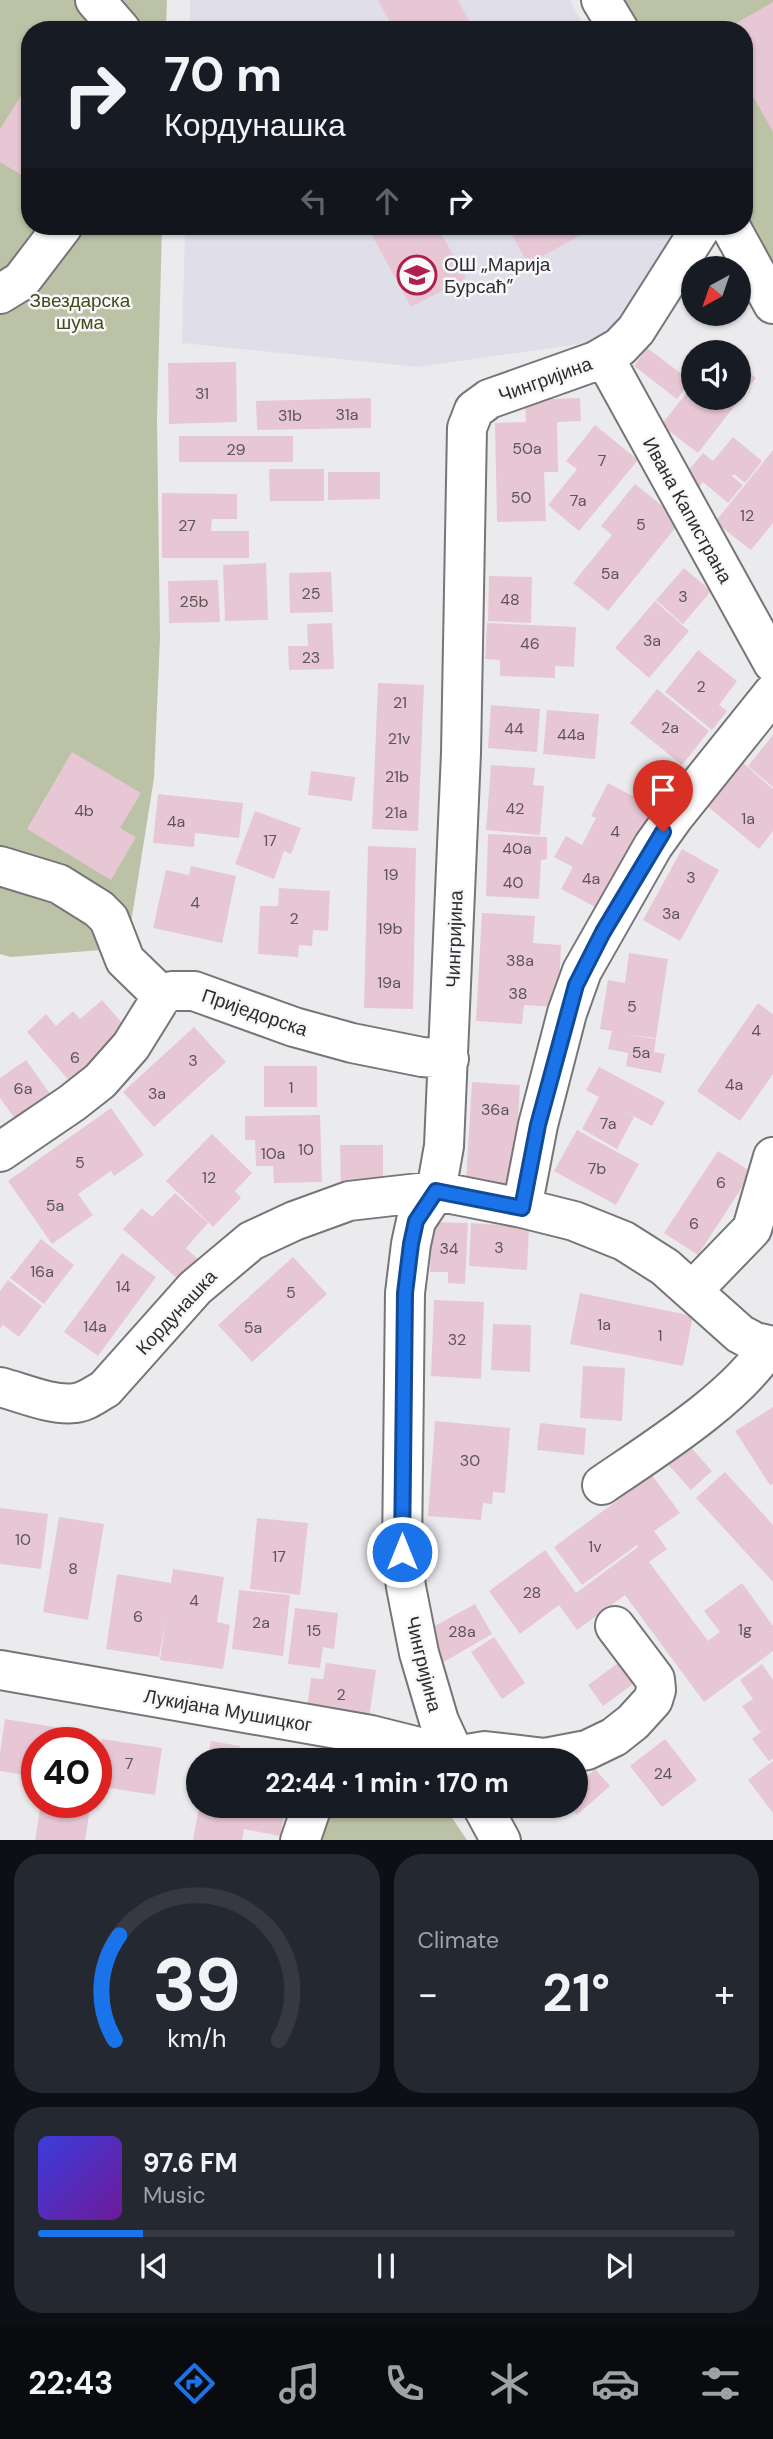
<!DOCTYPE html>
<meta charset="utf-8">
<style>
body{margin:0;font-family:"DM Sans",sans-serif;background:#242831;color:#f1f3f6;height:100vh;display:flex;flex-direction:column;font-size:26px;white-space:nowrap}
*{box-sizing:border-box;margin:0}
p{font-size:23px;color:#9ea1a6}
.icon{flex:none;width:38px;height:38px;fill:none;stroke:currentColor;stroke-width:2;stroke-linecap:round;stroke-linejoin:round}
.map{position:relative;height:1840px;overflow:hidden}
.details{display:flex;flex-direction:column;gap:14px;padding:14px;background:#0d0f14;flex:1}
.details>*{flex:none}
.hud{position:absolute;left:21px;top:21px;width:732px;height:214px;border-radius:28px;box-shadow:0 2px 5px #0004;background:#171b24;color:#f1f3f6;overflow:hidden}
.needle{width:46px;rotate:220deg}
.fabs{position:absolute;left:681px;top:256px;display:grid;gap:14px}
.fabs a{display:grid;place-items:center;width:70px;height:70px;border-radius:50%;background:#171b24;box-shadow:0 2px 5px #0004;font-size:35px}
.speed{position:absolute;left:21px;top:1727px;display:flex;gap:14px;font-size:35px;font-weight:700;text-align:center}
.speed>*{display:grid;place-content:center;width:91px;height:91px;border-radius:50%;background:#171b24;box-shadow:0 2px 5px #0004;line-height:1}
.speed .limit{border:10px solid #d22;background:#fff;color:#111}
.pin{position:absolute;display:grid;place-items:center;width:60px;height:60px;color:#fff;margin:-72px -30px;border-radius:50% 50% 50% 0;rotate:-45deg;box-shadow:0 0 7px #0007}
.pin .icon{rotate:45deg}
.me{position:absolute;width:77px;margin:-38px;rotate:0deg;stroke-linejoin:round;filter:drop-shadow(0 0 5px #0008)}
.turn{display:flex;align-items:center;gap:24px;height:147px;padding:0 28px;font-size:32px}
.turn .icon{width:91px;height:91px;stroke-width:2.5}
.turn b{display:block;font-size:49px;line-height:60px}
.lanes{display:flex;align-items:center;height:66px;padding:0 28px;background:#0003;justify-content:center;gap:35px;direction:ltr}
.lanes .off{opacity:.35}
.big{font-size:52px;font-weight:700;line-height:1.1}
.details .widget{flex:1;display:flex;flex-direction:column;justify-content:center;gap:10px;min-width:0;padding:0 24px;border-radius:28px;background:#242831}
.details .dial{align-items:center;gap:0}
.dial svg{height:182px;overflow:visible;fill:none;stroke:#363941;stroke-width:7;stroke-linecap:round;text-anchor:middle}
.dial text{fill:#f1f3f6;stroke:none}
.song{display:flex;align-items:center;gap:21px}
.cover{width:84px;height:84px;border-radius:10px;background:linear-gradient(135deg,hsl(240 70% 55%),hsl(280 70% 35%))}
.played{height:7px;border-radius:4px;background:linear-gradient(90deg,#1a73e8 15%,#363941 15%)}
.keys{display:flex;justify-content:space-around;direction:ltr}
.heat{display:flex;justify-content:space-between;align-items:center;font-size:38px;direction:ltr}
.details .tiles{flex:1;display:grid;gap:14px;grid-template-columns:1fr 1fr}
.widget:last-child{grid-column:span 2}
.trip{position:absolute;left:186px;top:1748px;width:402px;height:70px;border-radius:35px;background:#171b24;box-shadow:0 2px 5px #0004;font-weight:700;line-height:70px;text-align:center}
.dock{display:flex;height:112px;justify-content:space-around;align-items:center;background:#090b0e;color:#9ea1a6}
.dock .icon{width:49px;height:49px}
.dock .active{color:#1a73e8}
.dock b{font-size:32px;color:#f1f3f6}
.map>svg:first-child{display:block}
.built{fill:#e0dfe9}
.green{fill:#bcc2a6}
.building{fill:#e7c7d4}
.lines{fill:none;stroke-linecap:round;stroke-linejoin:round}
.minor-casing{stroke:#767679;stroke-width:42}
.minor{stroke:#fff;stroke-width:38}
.route-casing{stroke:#114b97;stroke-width:18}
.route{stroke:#1a73e8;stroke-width:12}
.labels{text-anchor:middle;stroke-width:5;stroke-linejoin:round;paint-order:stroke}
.number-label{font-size:16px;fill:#5c5458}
.poi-label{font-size:19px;fill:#2e2e2f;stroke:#f8f8fb;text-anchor:start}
.park-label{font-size:19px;fill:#444c1c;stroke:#f8f8fb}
.street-label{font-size:19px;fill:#2e2e2f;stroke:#f8f8fb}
</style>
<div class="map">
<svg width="773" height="1841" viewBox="0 0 773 1841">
<rect width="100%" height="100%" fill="#ebebee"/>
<path class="built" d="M190 0H570L586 30H190Z
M185 226H683L616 324 603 335 586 343 418 367 182 343Z"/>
<path class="green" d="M0 0H167L166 30H30V226H162L157 419 160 638 154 778 127 948 11 957 0 954Z
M624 0H773V264L744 213V30H640Z
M329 1806H444L467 1840 313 1841Z"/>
<path class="building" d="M378 0H458L474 30H394Z
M773 2V132L744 80V30H724Z
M30 81V180L0 162V129Z
M367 226H437L466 278 411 307Z
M507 226H581L585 233 528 264Z
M647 348 691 381 677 399 634 366Z
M236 362 237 422 169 424 168 363Z
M738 364 756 378 698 453 661 425 693 385V397H738Z
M371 398V428L257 430 256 401Z
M580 398 581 421 557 422 558 472H544L546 521 497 522 495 423 526 422 525 400Z
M595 425 638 460 579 531 548 505 577 469 566 461Z
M179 436H293V462H179Z
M733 437 762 461 745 483 734 474 732 476 743 485 728 503 703 482 699 487 684 476 703 453 713 461Z
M773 450V523L751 550 715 522Z
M269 469H324V501H270Z
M328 472H380V499L328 500Z
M635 484 681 521 608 611 573 583 612 535 601 526Z
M162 493 237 494V519H212L211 531H249V558H162Z
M266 563 268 620 225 621 223 565Z
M684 568 711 591 683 624 656 600Z
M331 572 333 612 290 613 289 573Z
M489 576 532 577 531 623 488 621Z
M218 580 220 622 169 623 168 581Z
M655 601 689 631 649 678 615 648Z
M332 623 334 669 289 670 288 646H308L307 624Z
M487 623 576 627 574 667 555 666V678L500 676V660L485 659Z
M698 650 737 681 719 705 727 711 712 730 665 692Z
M378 683 424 685 418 831 372 829Z
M657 689 709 731 682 765 630 723Z
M491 705 540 709 537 752 488 748Z
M547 710 599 714 595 759 543 754Z
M773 735V787L748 766Z
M72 752 141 793 120 828 136 837 111 880 27 829Z
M742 762 773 789V831L759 849 706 805Z
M491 765 535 768 533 785 544 786 540 835 486 830Z
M311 771 355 777 352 801 308 795Z
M608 783 653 807 599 909 561 889 573 867 554 857 566 836 582 845 596 818 591 816Z
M158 794 243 803 239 838 195 833 194 847 153 843Z
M255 811 301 828 291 854 284 851 274 879 235 864Z
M488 834 547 837V859L541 860 539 899 486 896Z
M368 846 416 848 413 1009 364 1008Z
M682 849 719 870 680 941 643 920Z
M191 866 236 876 222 943 153 928 166 870 189 875Z
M279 888 330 891 328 931 313 930 312 946 299 945 298 957 258 954 260 906H278Z
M482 913 535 916 533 943 561 945 558 1007 524 1005 522 1024 476 1021Z
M629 953 668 959 656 1038 623 1034 656 1039 654 1052 665 1054 661 1073 626 1066 628 1053 608 1049 612 1031 600 1029 608 980 625 983Z
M102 1000 130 1032 71 1083 27 1032 46 1014 56 1026 73 1011 80 1019Z
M758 1003 773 1014V1074L740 1121 697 1091Z
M194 1027 226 1062 154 1127 123 1092Z
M26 1060 53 1098 18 1123 0 1098V1078Z
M264 1066H317V1107H264Z
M599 1067 665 1102 652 1126 624 1111 634 1117 617 1149 582 1129 599 1097 586 1090Z
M472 1082 520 1085 514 1185 466 1182Z
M111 1108 144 1155 114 1176 111 1171 78 1194 93 1215 52 1244 8 1181Z
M320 1115 322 1182 274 1183 273 1166H256L255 1140H245V1116Z
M577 1130 639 1164 616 1205 554 1171Z
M212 1134 252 1173 235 1191 241 1198 213 1227 166 1181Z
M340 1145H383V1190L341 1191Z
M718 1151 752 1172 698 1255 664 1233Z
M175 1193 208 1223 186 1248 203 1264 184 1285 123 1229 142 1208 152 1217Z
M432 1222 468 1223 465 1284 448 1283V1272H430Z
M471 1223 529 1227 527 1270 469 1266Z
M41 1239 74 1265 44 1304 10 1278Z
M122 1253 156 1277 98 1356 64 1332Z
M293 1257 327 1294 252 1362 218 1325Z
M8 1280 42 1306 19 1337 3 1325 0 1329V1291Z
M580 1293 693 1316 683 1366 570 1344Z
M434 1300 484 1302 481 1379 431 1376Z
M493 1324 531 1325 530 1372 491 1370Z
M583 1366 625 1368 622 1421 580 1418Z
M773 1407V1484L770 1485 735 1431Z
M435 1421 510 1428 505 1493 493 1492 492 1504 483 1503 481 1520 428 1516Z
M540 1423 586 1428 584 1455 537 1450Z
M685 1441 712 1471 691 1490 665 1461Z
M725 1472 773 1525V1582L696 1498Z
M652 1475 680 1513 654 1531 667 1549 649 1562 708 1641 720 1632 704 1611 742 1583 773 1626V1651L704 1702 625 1595 577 1630 559 1605 520 1634 489 1591 545 1550 576 1593 638 1547 637 1545 582 1585 554 1547Z
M0 1508 48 1514 41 1569 0 1564Z
M59 1517 104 1524 88 1620 43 1612Z
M257 1518 308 1523 300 1595 250 1589Z
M173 1569 224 1577 217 1622 230 1625 223 1669 160 1660 166 1619 159 1657 106 1649 117 1574 171 1583Z
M239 1590 290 1595 283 1656 232 1649Z
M475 1604 492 1634 442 1663 433 1627Z
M295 1608 338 1613 334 1649 323 1647 320 1668 288 1664Z
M494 1637 525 1683 502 1699 471 1652Z
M621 1661 636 1682 603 1706 588 1685Z
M326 1663 376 1670 369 1718 307 1709 311 1678 323 1679Z
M762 1664 773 1680V1758L769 1761 752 1739 769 1726 760 1732 742 1706 753 1699 740 1680Z
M5 1719 60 1728 58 1743H37V1777L0 1771V1753Z
M102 1739 162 1748 155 1795 96 1786Z
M665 1739 697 1780 662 1807 630 1766Z
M211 1741 240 1746 237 1760H207Z
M773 1761V1813L748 1780Z
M595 1769 610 1786 577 1815 569 1806H576V1787Z
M41 1802 90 1808 85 1841H35Z
M199 1806H232L256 1811V1806H286L280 1836 244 1829 242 1841H193Z"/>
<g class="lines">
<defs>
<path id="minor" d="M95 0 121 30
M601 0 619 30
M730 226 773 304
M0 294 21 281 63 226
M604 357 773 663
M0 866 59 884 99 909 109 919 125 960 162 996
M0 1152 72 1103 100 1081 131 1046 162 996 172 991H194L294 1027 352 1043 422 1057 449 1059
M522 1208 538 1125 567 1013 582 971 653 846 673 818 773 693
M693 1290 752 1229 773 1157
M0 1387C23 1393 52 1406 75 1403 86 1402 96 1394 105 1389L195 1288 251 1241 294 1221 349 1201 436 1191 522 1208 574 1221 624 1241 665 1267 740 1334 755 1342 773 1346
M602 1485C653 1450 737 1398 769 1346
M0 1670 371 1735 455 1756 485 1751 545 1758 587 1750 614 1737 633 1722 653 1700 656 1690 655 1679 615 1626
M457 1760 439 1721 419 1653 406 1587 402 1552 405 1293 411 1244 416 1221 436 1191 444 1146 461 753 467 428 474 410 489 399 596 361 620 347 636 330 702 226
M482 1806 501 1841
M300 1841 312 1806"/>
</defs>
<use href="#minor" class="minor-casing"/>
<use href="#minor" class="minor"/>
</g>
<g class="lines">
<defs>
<path id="route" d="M402 1552 405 1293 411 1244 416 1221 436 1191 522 1208 538 1125 576 985 603 932 663 832"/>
</defs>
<use href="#route" class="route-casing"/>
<use href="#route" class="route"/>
</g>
<defs>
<symbol id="school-ring" viewBox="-11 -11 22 22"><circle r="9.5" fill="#f8f8fb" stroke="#b1204c" stroke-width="1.5"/><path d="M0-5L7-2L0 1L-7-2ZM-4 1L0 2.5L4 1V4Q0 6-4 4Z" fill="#b1204c"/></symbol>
</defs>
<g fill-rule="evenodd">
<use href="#school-ring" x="395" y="253" width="44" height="44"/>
</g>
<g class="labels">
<g class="number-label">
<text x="202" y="399">31</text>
<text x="347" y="420">31a</text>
<text x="290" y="421">31b</text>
<text x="527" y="454">50a</text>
<text x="236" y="455">29</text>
<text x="602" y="466">7</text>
<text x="521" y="503">50</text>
<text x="578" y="506">7a</text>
<text x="747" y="521">12</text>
<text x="641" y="530">5</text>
<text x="187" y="531">27</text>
<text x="610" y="579">5a</text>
<text x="311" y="599">25</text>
<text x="683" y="602">3</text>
<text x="510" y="605">48</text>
<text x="194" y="607">25b</text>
<text x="652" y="646">3a</text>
<text x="530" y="649">46</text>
<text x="311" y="663">23</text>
<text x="701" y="692">2</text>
<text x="400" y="708">21</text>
<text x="670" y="733">2a</text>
<text x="514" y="734">44</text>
<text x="571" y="740">44a</text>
<text x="399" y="744">21v</text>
<text x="397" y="782">21b</text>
<text x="515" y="814">42</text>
<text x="84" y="816">4b</text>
<text x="396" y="818">21a</text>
<text x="748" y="824">1a</text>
<text x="176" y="827">4a</text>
<text x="615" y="837">4</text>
<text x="270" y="846">17</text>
<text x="517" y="854">40a</text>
<text x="391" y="880">19</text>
<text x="691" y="883">3</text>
<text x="591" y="884">4a</text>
<text x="513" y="888">40</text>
<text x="195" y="908">4</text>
<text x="671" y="919">3a</text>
<text x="294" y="924">2</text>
<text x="390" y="934">19b</text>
<text x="520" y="966">38a</text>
<text x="389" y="988">19a</text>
<text x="518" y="999">38</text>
<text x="632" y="1012">5</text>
<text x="756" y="1036">4</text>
<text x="641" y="1058">5a</text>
<text x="75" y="1063">6</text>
<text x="193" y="1066">3</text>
<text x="734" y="1090">4a</text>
<text x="291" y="1093">1</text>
<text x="23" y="1094">6a</text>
<text x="157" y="1099">3a</text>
<text x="495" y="1115">36a</text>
<text x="608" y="1129">7a</text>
<text x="306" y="1155">10</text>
<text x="273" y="1159">10a</text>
<text x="80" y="1168">5</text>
<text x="597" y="1174">7b</text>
<text x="209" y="1183">12</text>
<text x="721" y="1188">6</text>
<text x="55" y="1211">5a</text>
<text x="694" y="1229">6</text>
<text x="499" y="1253">3</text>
<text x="449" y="1254">34</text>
<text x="42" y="1277">16a</text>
<text x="123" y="1292">14</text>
<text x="291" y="1298">5</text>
<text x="604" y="1330">1a</text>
<text x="95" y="1332">14a</text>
<text x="253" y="1333">5a</text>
<text x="660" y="1341">1</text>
<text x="457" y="1345">32</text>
<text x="470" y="1466">30</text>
<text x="23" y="1545">10</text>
<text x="595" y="1552">1v</text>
<text x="279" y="1562">17</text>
<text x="73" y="1574">8</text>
<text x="532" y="1598">28</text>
<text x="194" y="1606">4</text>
<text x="138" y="1622">6</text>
<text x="261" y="1628">2a</text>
<text x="745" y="1635">1g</text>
<text x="314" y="1636">15</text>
<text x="462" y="1637">28a</text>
<text x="341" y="1700">2</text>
<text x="129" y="1769">7</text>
<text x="663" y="1779">24</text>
</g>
<g class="poi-label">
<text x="444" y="271">ОШ „Марија<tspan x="444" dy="22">Бурсаћ”</tspan></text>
</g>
<g class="park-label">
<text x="80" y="307">Звездарска<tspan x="80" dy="22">шума</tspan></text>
</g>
<g class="street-label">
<text transform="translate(545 379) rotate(-20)" y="7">Чингријина</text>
<text transform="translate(688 510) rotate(61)" y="7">Ивана Капистрана</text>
<text transform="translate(454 939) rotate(-88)" y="7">Чингријина</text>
<text transform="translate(255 1012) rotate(19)" y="7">Приједорска</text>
<text transform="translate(176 1312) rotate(-47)" y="7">Кордунашка</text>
<text transform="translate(424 1664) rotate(76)" y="7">Чингријина</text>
<text transform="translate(228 1710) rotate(10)" y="7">Лукијана Мушицког</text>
</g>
</g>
</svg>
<div class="fabs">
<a><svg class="needle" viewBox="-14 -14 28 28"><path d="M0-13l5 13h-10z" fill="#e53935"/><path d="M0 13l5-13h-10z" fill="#9ea1a6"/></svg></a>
<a><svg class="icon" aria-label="sound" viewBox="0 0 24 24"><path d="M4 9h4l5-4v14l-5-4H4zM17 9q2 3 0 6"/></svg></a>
</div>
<div class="speed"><div class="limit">40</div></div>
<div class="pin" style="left:663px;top:832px;background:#d93025"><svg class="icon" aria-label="arrive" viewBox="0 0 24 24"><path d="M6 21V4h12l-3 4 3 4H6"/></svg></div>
<svg class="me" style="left:402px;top:1552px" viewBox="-20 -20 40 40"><circle r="17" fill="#1a73e8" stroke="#fff" stroke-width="3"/><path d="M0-11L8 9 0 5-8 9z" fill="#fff"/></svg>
<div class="trip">22:44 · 1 min · 170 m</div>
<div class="hud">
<div class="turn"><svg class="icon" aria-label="right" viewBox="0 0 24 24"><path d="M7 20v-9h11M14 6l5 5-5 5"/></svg><div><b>70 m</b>Кордунашка</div></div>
<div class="lanes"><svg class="icon off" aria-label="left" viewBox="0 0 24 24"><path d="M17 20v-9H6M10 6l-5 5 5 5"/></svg><svg class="icon off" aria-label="ahead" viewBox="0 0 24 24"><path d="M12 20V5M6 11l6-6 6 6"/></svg><svg class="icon" aria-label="right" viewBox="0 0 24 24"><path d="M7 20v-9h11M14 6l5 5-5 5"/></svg></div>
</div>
</div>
<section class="details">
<div class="tiles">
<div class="widget dial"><svg viewBox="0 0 100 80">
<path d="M14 69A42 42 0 1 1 86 69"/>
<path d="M14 69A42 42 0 0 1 16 23" stroke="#1a73e8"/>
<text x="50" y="56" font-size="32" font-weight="700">39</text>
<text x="50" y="72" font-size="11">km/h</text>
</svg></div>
<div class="widget"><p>Climate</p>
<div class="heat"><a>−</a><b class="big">21°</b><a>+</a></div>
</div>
<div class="widget">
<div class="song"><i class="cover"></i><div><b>97.6 FM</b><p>Music</p></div></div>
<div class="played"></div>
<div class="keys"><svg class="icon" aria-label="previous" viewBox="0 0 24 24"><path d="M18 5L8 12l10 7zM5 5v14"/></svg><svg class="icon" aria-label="pause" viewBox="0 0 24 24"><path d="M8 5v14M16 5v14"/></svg><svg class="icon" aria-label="next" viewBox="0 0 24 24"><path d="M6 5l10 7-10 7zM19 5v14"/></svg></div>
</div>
</div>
</section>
<nav class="dock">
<b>22:43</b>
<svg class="icon active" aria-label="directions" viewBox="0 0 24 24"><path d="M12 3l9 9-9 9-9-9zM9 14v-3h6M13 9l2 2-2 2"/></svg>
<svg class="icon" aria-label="music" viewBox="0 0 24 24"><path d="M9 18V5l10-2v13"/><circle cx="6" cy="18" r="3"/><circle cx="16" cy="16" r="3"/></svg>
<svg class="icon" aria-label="phone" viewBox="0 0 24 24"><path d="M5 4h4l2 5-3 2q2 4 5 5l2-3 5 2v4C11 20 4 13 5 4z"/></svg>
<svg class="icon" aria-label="climate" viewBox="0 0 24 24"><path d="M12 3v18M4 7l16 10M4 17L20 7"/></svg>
<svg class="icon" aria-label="car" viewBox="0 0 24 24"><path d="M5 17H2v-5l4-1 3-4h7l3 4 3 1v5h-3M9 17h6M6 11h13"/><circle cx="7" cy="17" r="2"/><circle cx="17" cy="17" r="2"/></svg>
<svg class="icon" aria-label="filters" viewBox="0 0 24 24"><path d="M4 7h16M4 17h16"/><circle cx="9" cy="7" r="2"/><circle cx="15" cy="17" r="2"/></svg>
</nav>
